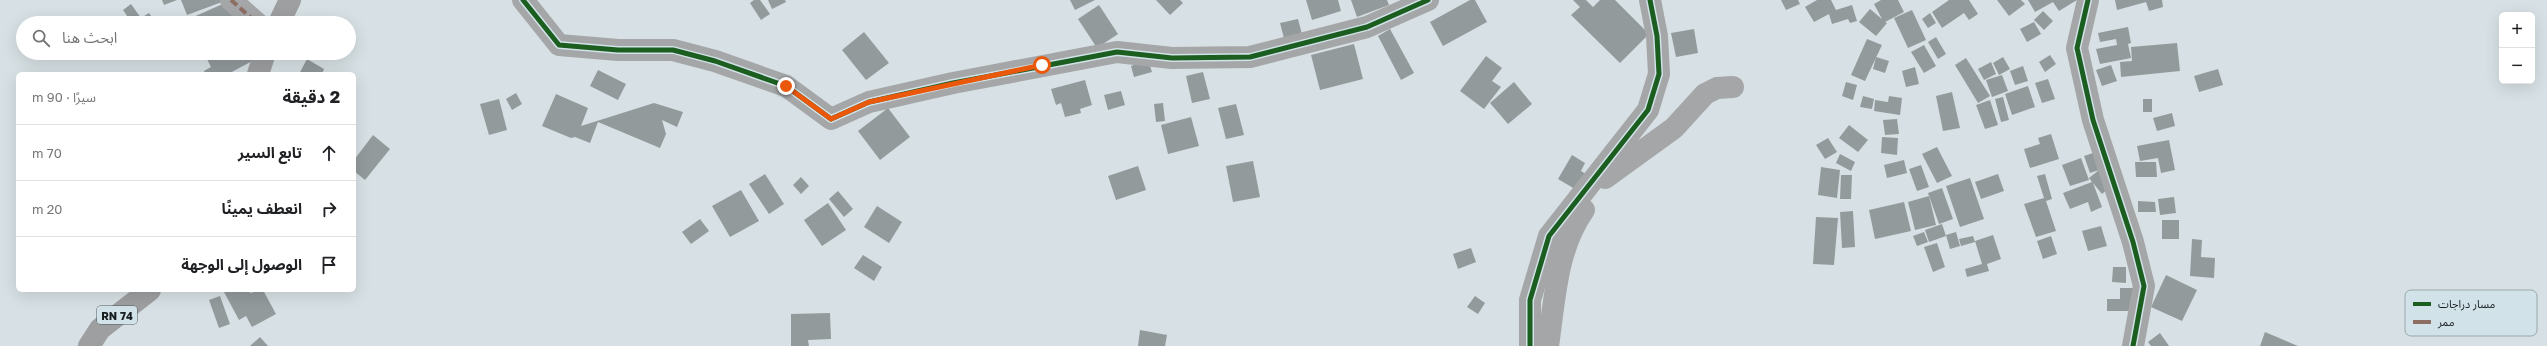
<!DOCTYPE html>
<html lang="ar">
<meta charset="utf-8">
<style>
body{margin:0;font-family:"Golos Text","Noto Sans Arabic",sans-serif;background:#f6f6f6;color:#202124;direction:rtl}
.controls{position:absolute;right:12px;top:12px;display:grid;overflow:hidden;border-radius:6px;box-shadow:0 4px 16px #0002}
.controls button{width:36px;height:36px;display:grid;place-items:center;padding:0;border:0;border-bottom:1px solid #e0e0e0;background:#fff;color:#202124;font:20px sans-serif}
.stop{position:absolute;width:12px;height:12px;margin:-9px;border:3px solid #ea580c;border-radius:50%;background:#fff}
.stop.end{background:#ea580c;border-color:#fff;box-shadow:0 1px 4px #0008}
.list{margin:0;padding:0;list-style:none}
h2{display:flex;justify-content:space-between;align-items:center;height:52px;margin:0;padding:0 16px;font-size:17px}
h2 small{font-size:13px;font-weight:400;color:#757577}
.list li{display:grid;grid-template-columns:26px 1fr auto;gap:12px;align-items:center;box-sizing:border-box;height:56px;padding:0 16px;border-top:1px solid #e0e0e0}
.list b{display:block;font-size:15px;white-space:nowrap}
.list em{font-size:13px;font-style:normal;color:#757577}
.icon{flex:none;width:22px;height:22px;fill:none;stroke:currentColor;stroke-width:2;stroke-linecap:round;stroke-linejoin:round}
.map{position:relative;flex:none;width:2547px;height:346px;overflow:hidden;direction:ltr}
.search{position:absolute;background:#fff;box-shadow:0 4px 16px #0002;left:16px;top:16px;width:340px;height:44px;display:flex;align-items:center;gap:10px;box-sizing:border-box;padding:0 14px;border-radius:22px;color:#757577;font-size:15px}
.panel{position:absolute;background:#fff;box-shadow:0 4px 16px #0002;left:16px;top:72px;width:340px;height:220px;border-radius:6px;direction:rtl}
.map>svg:first-child{display:block}
.building{fill:#939a9c}
.lines{fill:none;stroke-linecap:round;stroke-linejoin:round}
.street{stroke:#a5a6a7;stroke-width:22}
.primary{stroke:#9d9fa0;stroke-width:22}
.quiet{stroke:#8d6e63;stroke-width:4;stroke-dasharray:8 4;stroke-linecap:butt}
.cycleway-casing{stroke:#d2e2e9;stroke-width:8}
.cycleway{stroke:#1b5e20;stroke-width:5}
.route{stroke:#ea580c;stroke-width:5}
.labels{text-anchor:middle;dominant-baseline:central;stroke-width:4;stroke-linejoin:round;paint-order:stroke}
.shield{fill:#d2e2e9;stroke:#4f585c;stroke-width:1}
.shield-label{font-size:11px;font-weight:bold;fill:#171d1f}
.key{fill:#d2e2e9;stroke:#9aa7ac;stroke-width:1}
.key-label{font-size:11px;fill:#171d1f}
</style>
<div class="map">
<svg width="2547" height="346" viewBox="0 0 2547 346">
<rect width="100%" height="100%" fill="#d7e0e4"/>
<g class="building">
<polygon points="162,0 177,0 164,5"/>
<polygon points="181,0 221,0 222,2 187,15"/>
<polygon points="754,0 760,0 770,14 761,20 750,3"/>
<polygon points="768,0 785,0 786,2 772,9"/>
<polygon points="1070,0 1095,0 1075,10"/>
<polygon points="1156,0 1180,0 1183,3 1170,15"/>
<polygon points="1306,0 1338,0 1341,11 1312,20"/>
<polygon points="1351,0 1387,0 1389,5 1357,17"/>
<polygon points="1470,0 1475,0 1487,22 1443,46 1430,22"/>
<polygon points="1573,0 1586,0 1593,7 1600,0 1615,0 1649,34 1620,63 1571,15 1580,7"/>
<polygon points="1781,0 1798,0 1800,4 1786,10"/>
<polygon points="1817,0 1831,0 1836,10 1852,5 1857,21 1850,23 1848,19 1832,24 1829,14 1814,22 1805,7"/>
<polygon points="1881,0 1898,0 1904,12 1885,22 1887,23 1876,36 1859,22 1870,9 1882,19 1874,4"/>
<polygon points="1949,0 1969,0 1978,14 1969,20 1964,13 1942,28 1932,12"/>
<polygon points="1997,0 2021,0 2025,4 2009,16"/>
<polygon points="2028,0 2077,0 2059,11 2053,2 2035,12"/>
<polygon points="2115,0 2162,0 2163,7 2149,11 2146,2 2117,10"/>
<polygon points="227,2 236,23 180,23"/>
<polygon points="131,4 141,18 149,13 156,23 132,23 123,10"/>
<polygon points="1099,5 1118,34 1097,48 1078,19"/>
<polygon points="1912,10 1926,40 1908,48 1894,18"/>
<polygon points="2043,11 2053,21 2044,30 2034,20"/>
<polygon points="1930,13 1936,23 1928,28 1922,19"/>
<polygon points="1298,19 1304,42 1286,46 1280,23"/>
<polygon points="2034,22 2041,34 2027,42 2020,29"/>
<polygon points="2128,27 2131,43 2128,44 2131,58 2100,64 2096,49 2117,45 2116,39 2100,42 2098,33"/>
<polygon points="1390,29 1414,73 1401,80 1378,36"/>
<polygon points="1694,29 1698,53 1676,57 1671,33"/>
<polygon points="864,32 889,63 866,80 842,50"/>
<polygon points="1936,37 1946,54 1938,59 1928,42"/>
<polygon points="1867,39 1882,45 1865,81 1851,75"/>
<polygon points="2177,43 2180,71 2121,77 2120,62 2132,61 2131,47"/>
<polygon points="1354,44 1363,79 1320,90 1311,55"/>
<polygon points="1924,45 1936,66 1924,73 1911,52"/>
<polygon points="204,53 256,53 258,58 228,74 205,74 204,71 211,67"/>
<polygon points="2050,55 2056,64 2045,72 2039,62"/>
<polygon points="1486,56 1502,68 1492,81 1501,87 1484,109 1460,91"/>
<polygon points="1876,57 1889,61 1885,73 1873,69"/>
<polygon points="2003,57 2010,69 1999,75 1993,63"/>
<polygon points="1966,58 1990,96 1978,103 1955,65"/>
<polygon points="307,59 324,69 322,74 299,74"/>
<polygon points="1148,60 1152,72 1134,77 1131,66"/>
<polygon points="1991,62 1996,74 1984,80 1978,69"/>
<polygon points="2111,65 2117,81 2102,86 2096,70"/>
<polygon points="2023,66 2028,81 2015,85 2010,71"/>
<polygon points="1915,67 1919,84 1906,87 1902,71"/>
<polygon points="2218,69 2223,85 2199,92 2194,76"/>
<polygon points="598,70 626,84 618,100 590,86"/>
<polygon points="1203,72 1210,99 1192,103 1186,76"/>
<polygon points="2002,75 2008,91 1992,97 1986,80"/>
<polygon points="2048,79 2055,99 2042,103 2035,83"/>
<polygon points="1085,80 1092,105 1080,109 1081,113 1065,117 1061,103 1056,105 1051,89"/>
<polygon points="1514,82 1532,104 1508,124 1490,103"/>
<polygon points="1846,82 1857,85 1853,100 1842,96"/>
<polygon points="2028,86 2035,107 2012,115 2005,94"/>
<polygon points="1121,91 1125,105 1108,110 1104,95"/>
<polygon points="1952,92 1960,128 1943,131 1936,96"/>
<polygon points="516,93 522,104 512,110 506,99"/>
<polygon points="556,94 588,108 581,126 654,103 683,112 677,127 662,120 666,134 660,148 598,122 590,143 575,137 571,138 542,126"/>
<polygon points="1863,96 1874,99 1872,109 1860,107"/>
<polygon points="1889,96 1902,98 1900,115 1874,111 1875,100 1888,102"/>
<polygon points="2003,97 2009,120 2001,122 1995,99"/>
<polygon points="499,99 507,130 489,135 480,104"/>
<rect x="2143" y="99" width="9" height="13"/>
<polygon points="1990,100 1998,125 1985,129 1976,105"/>
<polygon points="1163,103 1165,121 1156,122 1154,104"/>
<polygon points="1236,104 1244,135 1226,139 1218,108"/>
<polygon points="888,108 910,137 880,160 858,131"/>
<polygon points="2172,113 2175,126 2157,131 2153,118"/>
<polygon points="1191,117 1199,146 1168,154 1161,125"/>
<polygon points="1897,119 1899,134 1885,135 1883,120"/>
<polygon points="1849,125 1868,140 1858,152 1839,138"/>
<polygon points="2051,134 2059,159 2030,168 2024,149 2040,144 2038,138"/>
<polygon points="373,135 390,149 365,180 354,171 354,160"/>
<polygon points="1882,137 1898,138 1897,155 1881,153"/>
<polygon points="1828,138 1837,152 1825,159 1816,145"/>
<polygon points="2169,140 2175,170 2161,173 2158,158 2140,161 2137,146"/>
<polygon points="1937,147 1952,176 1937,183 1922,154"/>
<polygon points="2093,153 2099,170 2090,173 2084,156"/>
<polygon points="1840,154 1855,162 1851,171 1836,163"/>
<polygon points="1572,155 1585,163 1581,171 1589,176 1580,192 1558,179"/>
<polygon points="2081,158 2089,180 2070,186 2062,165"/>
<polygon points="1904,160 1907,173 1887,178 1884,165"/>
<polygon points="1253,161 1260,197 1233,202 1226,166"/>
<polygon points="2135,162 2156,162 2157,177 2136,177"/>
<polygon points="1921,165 1929,187 1917,191 1909,169"/>
<polygon points="1138,166 1146,190 1116,200 1108,176"/>
<polygon points="1821,167 1840,170 1837,198 1818,195"/>
<polygon points="2099,170 2112,185 2102,194 2093,183 2102,207 2091,212 2088,202 2070,209 2063,193 2092,182 2089,178"/>
<polygon points="765,174 784,204 769,214 749,184"/>
<polygon points="1998,174 2004,191 1981,199 1975,182"/>
<polygon points="2045,174 2052,199 2046,201 2056,231 2036,237 2024,204 2044,198 2037,176"/>
<polygon points="1841,175 1852,175 1851,199 1840,199"/>
<polygon points="801,177 809,186 801,194 793,185"/>
<polygon points="1970,178 1984,219 1960,227 1946,186"/>
<polygon points="1942,188 1953,219 1939,224 1928,193"/>
<polygon points="741,190 759,221 730,237 712,206"/>
<polygon points="838,191 853,209 844,217 829,199"/>
<polygon points="1929,196 1936,225 1915,230 1908,202"/>
<polygon points="2174,197 2176,213 2160,215 2158,199"/>
<polygon points="2138,201 2155,202 2156,212 2138,212"/>
<polygon points="1904,202 1911,231 1875,239 1869,210"/>
<polygon points="828,203 846,230 822,246 804,220"/>
<polygon points="877,206 902,222 889,243 864,227"/>
<polygon points="1853,211 1855,247 1842,248 1840,212"/>
<polygon points="1816,217 1838,218 1834,265 1813,264"/>
<polygon points="700,219 709,231 691,244 682,232"/>
<rect x="2162" y="220" width="17" height="19"/>
<polygon points="1942,224 1946,236 1929,242 1925,230"/>
<polygon points="2101,226 2107,246 2088,251 2082,231"/>
<polygon points="1924,232 1928,242 1917,246 1913,236"/>
<polygon points="1956,232 1960,246 1950,249 1946,235"/>
<polygon points="1993,235 2001,259 1987,264 1989,271 1967,277 1965,269 1982,264 1975,241"/>
<polygon points="1973,236 1975,242 1961,246 1959,239"/>
<polygon points="2051,236 2057,254 2043,259 2037,241"/>
<polygon points="2192,239 2202,240 2201,257 2215,258 2214,278 2190,276"/>
<polygon points="1937,243 1945,267 1933,272 1924,247"/>
<polygon points="1471,248 1476,262 1458,269 1453,254"/>
<polygon points="863,255 882,267 874,281 854,268"/>
<polygon points="2113,267 2126,267 2126,283 2112,282"/>
<polygon points="2166,275 2197,290 2182,321 2151,307"/>
<polygon points="2120,288 2136,288 2136,311 2107,311 2107,299 2120,299"/>
<polygon points="227,290 249,290 250,293 263,290 276,314 252,327 246,316 239,320 224,292"/>
<polygon points="220,296 230,324 219,328 209,300"/>
<polygon points="1475,296 1485,303 1478,314 1467,307"/>
<polygon points="830,313 831,339 808,340 809,346 791,346 791,314"/>
<polygon points="1140,330 1167,335 1165,346 1138,346"/>
<polygon points="2265,332 2298,346 2260,346"/>
<polygon points="2160,333 2169,346 2151,346 2148,342"/>
<polygon points="260,337 268,346 250,346"/>
</g>
<g class="lines">
<g class="street">
<polyline points="231,0 257,23"/>
<polyline points="523,0 559,45 618,50 673,50 715,61 786,86 831,119 869,102 953,83 1117,52 1172,58 1250,57 1367,27 1428,0"/>
<polyline points="2088,0 2077,48 2093,120 2133,242 2144,286 2133,346"/>
<polyline points="1605,178 1674,128 1705,94 1717,88 1733,87"/>
<polyline points="1530,346 1530,300 1549,236 1648,110 1659,74 1657,36 1650,0"/>
<path d="M1548,346C1555,299 1556,250 1584,210"/>
</g>
<g class="primary">
<polyline points="279,23 290,0"/>
<polyline points="258,74 265,53"/>
<polyline points="89,346 100,329 150,290"/>
</g>
<polyline class="quiet" points="231,0 257,23"/>
<defs>
<g id="cycleway">
<polyline points="523,0 559,45 618,50 673,50 715,61 786,86 831,119 869,102 953,83 1117,52 1172,58 1250,57 1367,27 1428,0"/>
<polyline points="2088,0 2077,48 2093,120 2133,242 2144,286 2133,346"/>
<polyline points="1530,346 1530,300 1549,236 1648,110 1659,74 1657,36 1650,0"/>
</g>
</defs>
<use href="#cycleway" class="cycleway-casing"/>
<use href="#cycleway" class="cycleway"/>
</g>
<g class="lines">
<polyline class="route" points="786,86 831,119 869,102 1042,65"/>
</g>
<g class="labels">
<rect class="shield" x="97" y="306" width="40" height="18" rx="3"/>
<g class="shield-label">
<text x="117" y="315">RN 74</text>
</g>
</g>
<rect x="2405" y="290" width="132" height="46" rx="6" class="key"/>
<rect x="2413" y="302" width="18" height="4" fill="#1b5e20"/>
<rect x="2413" y="320" width="18" height="4" fill="#8d6e63"/>
<g class="key-label">
<text x="2438" y="308">مسار دراجات</text>
<text x="2438" y="326">ممر</text>
</g>
</svg>
<div class="controls">
<button>+</button>
<button>−</button>
</div>
<div class="stop" style="left:1042px;top:65px"></div>
<div class="stop end" style="left:786px;top:86px"></div>
<div class="search"><svg class="icon" aria-label="search" viewBox="0 0 24 24"><circle cx="10" cy="10" r="6"/><path d="M15 15l6 6"/></svg>ابحث هنا</div>
<section class="panel">
<h2>2 دقيقة<small>سيرًا · 90 m</small></h2>
<ul class="list">
<li><svg class="icon" aria-label="ahead" viewBox="0 0 24 24"><path d="M12 20V5M6 11l6-6 6 6"/></svg><div><b>تابع السير</b></div><em>70 m</em></li>
<li><svg class="icon" aria-label="right" viewBox="0 0 24 24"><path d="M7 20v-9h11M14 6l5 5-5 5"/></svg><div><b>انعطف يمينًا</b></div><em>20 m</em></li>
<li><svg class="icon" aria-label="arrive" viewBox="0 0 24 24"><path d="M6 21V4h12l-3 4 3 4H6"/></svg><div><b>الوصول إلى الوجهة</b></div></li>
</ul>
</section>
</div>
